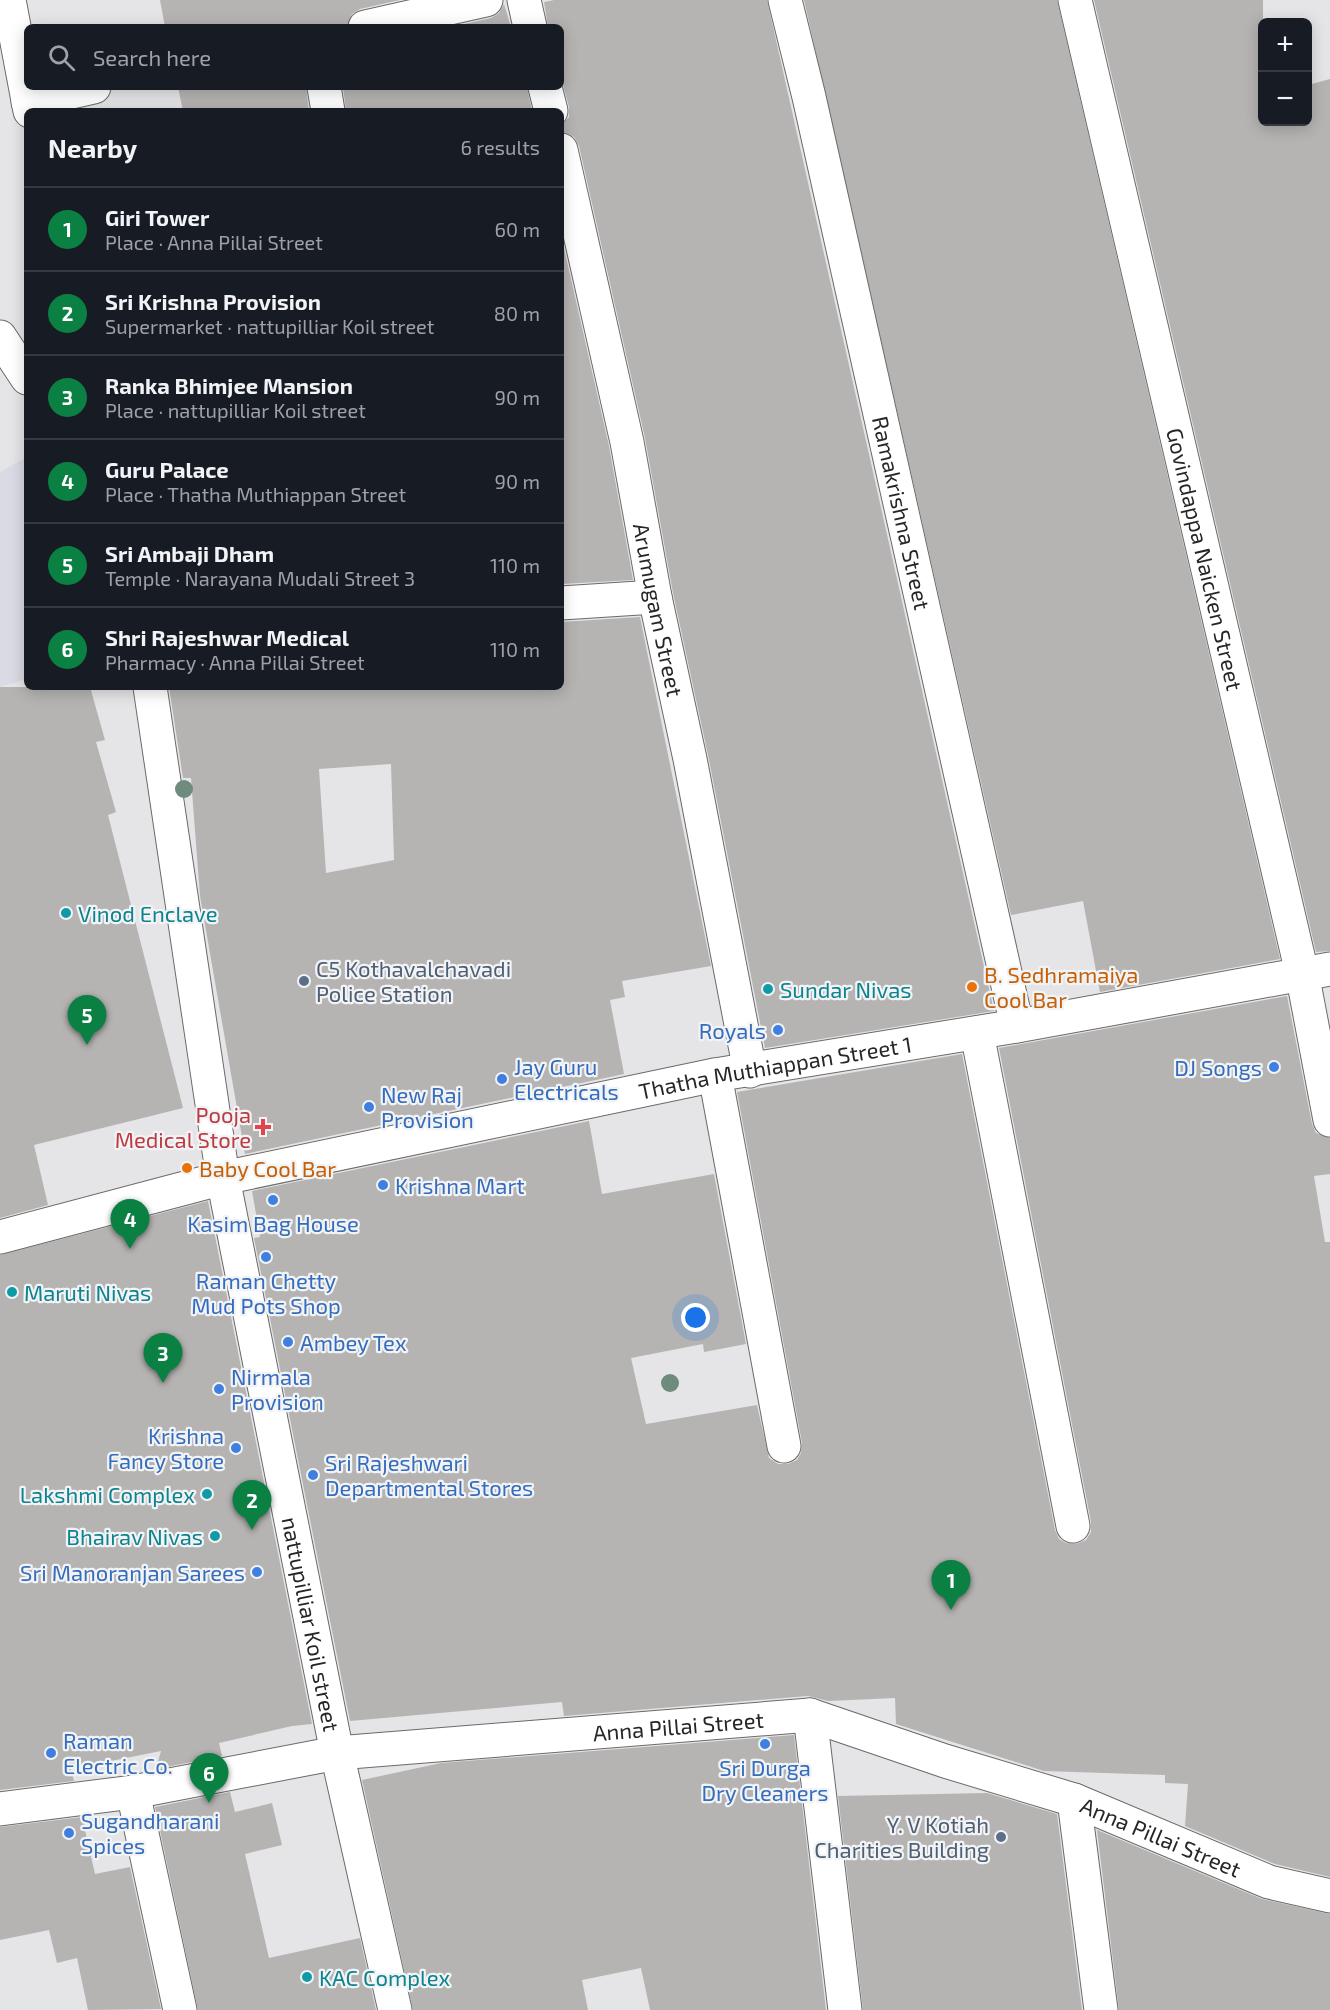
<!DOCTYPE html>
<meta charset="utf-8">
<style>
body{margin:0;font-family:"Exo 2",sans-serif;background:#20242c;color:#f1f3f6}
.controls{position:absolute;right:18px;top:18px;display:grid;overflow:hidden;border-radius:9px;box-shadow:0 3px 15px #0003}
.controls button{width:54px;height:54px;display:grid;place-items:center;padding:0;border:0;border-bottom:2px solid #363941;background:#171b24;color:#f1f3f6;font:30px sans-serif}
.you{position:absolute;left:696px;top:1318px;width:21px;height:21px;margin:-15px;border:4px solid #fff;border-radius:50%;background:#1a73e8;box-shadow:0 0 0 9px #1a73e833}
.badge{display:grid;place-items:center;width:39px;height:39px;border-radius:50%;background:#0b8043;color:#fff;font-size:20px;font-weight:700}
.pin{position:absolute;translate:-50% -50px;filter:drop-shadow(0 2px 3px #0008)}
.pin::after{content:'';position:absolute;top:32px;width:21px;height:18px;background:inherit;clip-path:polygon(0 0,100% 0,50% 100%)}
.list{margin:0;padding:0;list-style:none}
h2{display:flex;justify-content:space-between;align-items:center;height:78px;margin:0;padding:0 24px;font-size:26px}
h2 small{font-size:20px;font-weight:400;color:#9ea1a6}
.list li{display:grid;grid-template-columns:39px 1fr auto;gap:18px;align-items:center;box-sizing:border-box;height:84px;padding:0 24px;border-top:2px solid #363941}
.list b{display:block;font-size:22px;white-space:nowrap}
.list p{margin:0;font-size:20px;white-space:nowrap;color:#9ea1a6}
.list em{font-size:20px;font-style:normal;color:#9ea1a6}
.icon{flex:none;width:33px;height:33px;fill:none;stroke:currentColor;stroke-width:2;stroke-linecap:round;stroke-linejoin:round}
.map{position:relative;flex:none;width:1330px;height:2010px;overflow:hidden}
.search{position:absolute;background:#171b24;box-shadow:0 3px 15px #0003;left:24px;top:24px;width:540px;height:66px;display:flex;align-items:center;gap:15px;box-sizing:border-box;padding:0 21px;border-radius:9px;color:#9ea1a6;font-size:22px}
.panel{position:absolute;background:#171b24;box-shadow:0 3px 15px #0003;left:24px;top:108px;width:540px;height:582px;border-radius:9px}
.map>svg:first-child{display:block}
.built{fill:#d9dae3}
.building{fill:#b5b4b3;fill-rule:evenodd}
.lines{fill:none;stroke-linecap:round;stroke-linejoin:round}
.street-casing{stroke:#6a6a6b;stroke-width:35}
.street{stroke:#fff;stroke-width:33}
.tree{fill:#6e8b7d}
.culture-dot{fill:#0f9aa8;stroke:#f2f3f4;stroke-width:2}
.service-dot{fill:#5c6f8a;stroke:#f2f3f4;stroke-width:2}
.food-dot{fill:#e8710a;stroke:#f2f3f4;stroke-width:2}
.shop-dot{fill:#3f7fe0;stroke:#f2f3f4;stroke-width:2}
.health-dot{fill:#e0444e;stroke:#f2f3f4;stroke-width:2}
.labels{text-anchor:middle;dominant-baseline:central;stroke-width:4.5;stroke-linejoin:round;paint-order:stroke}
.street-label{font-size:22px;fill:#262627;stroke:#f2f3f4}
.culture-label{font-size:22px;fill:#0d838f;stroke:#f2f3f4;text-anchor:start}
.service-label{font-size:22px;fill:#4e5e75;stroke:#f2f3f4;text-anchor:start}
.food-label{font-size:22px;fill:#c56008;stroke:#f2f3f4;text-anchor:start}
.shop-label{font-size:22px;fill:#366cbe;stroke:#f2f3f4;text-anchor:start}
.health-label{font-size:22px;fill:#be3a42;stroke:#f2f3f4;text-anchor:end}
</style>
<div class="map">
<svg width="1330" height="2010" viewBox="0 0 1330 2010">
<rect width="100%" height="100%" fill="#e5e5e7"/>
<polygon class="built" points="27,457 27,679 0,687 0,472"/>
<g class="building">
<polygon points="160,0 400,0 360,9 352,14 347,27 165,27"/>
<polygon points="554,0 767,0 994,1011 765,1048 708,755 673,593 645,438 579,146 574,137 561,132 561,126 569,117 569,107 561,78 561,27 548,27 544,2"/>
<polygon points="804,0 1057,0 1280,959 1100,992 1083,901 1011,915"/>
<polygon points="1094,0 1263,0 1263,122 1308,122 1308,85 1330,79 1330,951 1316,952"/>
<polygon points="504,4 511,27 451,27 491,18 499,13"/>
<polygon points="178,87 306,87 309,111 183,111"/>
<polygon points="343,87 527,87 532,111 346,111"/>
<polygon points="561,235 609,446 633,580 561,584"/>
<path d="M640,617L711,966L622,981L625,997L610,1000L624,1074L245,1154L200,896L191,778H183L169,687H561V622ZM391,764L394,860L326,873L319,769Z"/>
<polygon points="0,687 90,687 105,740 96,742 116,812 108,815 183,1108 34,1145 48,1205 0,1218"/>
<polygon points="1287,996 1312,1124 1316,1133 1330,1138 1330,1174 1314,1176 1325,1242 1330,1242 1330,1877 1275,1864 1185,1826 1188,1784 1165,1783 1165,1775 1044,1771 896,1724 895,1698 828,1701 808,1696 564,1716 562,1702 350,1721 254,1238 260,1237 252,1191 589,1121 602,1194 714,1174 746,1344 704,1352 703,1344 631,1358 646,1424 757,1405 769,1458 778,1464 788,1464 797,1460 801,1453 802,1443 737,1092 962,1054 1055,1530 1059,1539 1066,1543 1076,1544 1086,1540 1091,1532 1091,1522 999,1048"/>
<polygon points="208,1201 312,1724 292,1726 219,1743 222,1756 156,1769 161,1751 71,1769 74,1781 0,1790 0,1255"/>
<polygon points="794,1735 826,2010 650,2010 641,1968 582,1980 588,2010 413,2010 362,1780 441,1763"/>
<polygon points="230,1792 235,1812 272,1803 282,1845 245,1854 269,1958 360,1938 376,2010 198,2010 155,1807"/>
<polygon points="987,1793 1057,1814 1082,2010 863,2010 838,1796"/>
<polygon points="82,1817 95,1874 130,1867 161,2009 88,2010 77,1958 57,1963 49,1930 0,1940 0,1827"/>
<polygon points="1097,1830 1262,1899 1330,1914 1330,2010 1119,2010"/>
</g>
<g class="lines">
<defs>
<g id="street">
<polyline points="9,0 30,111"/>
<polyline points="524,0 530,27"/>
<path id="s1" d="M785,0L809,97L1017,1026"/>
<path id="s2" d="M1075,0L1302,973L1330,1120"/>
<polyline points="365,27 486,0"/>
<polyline points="324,87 328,111"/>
<polyline points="545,87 551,111"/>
<polyline points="28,102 94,87"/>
<path id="s3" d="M561,150L627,442L655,597L690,759L750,1071"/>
<polyline points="0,337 27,378"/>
<polyline points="561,603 655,597"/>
<path id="s4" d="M150,687L223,1178L337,1753L395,2010"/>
<polyline points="977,1033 1073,1526"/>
<polyline points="715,1075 784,1446"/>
<path id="s5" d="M0,1237L223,1178L715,1075L1017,1026L1330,969"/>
<polyline points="810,1715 845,2010"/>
<polyline points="133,1792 180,2010"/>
<polyline points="1074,1800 1101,2010"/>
<path id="s6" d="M0,1809L133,1792L337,1753L810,1715L945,1761L1074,1800L1269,1882L1330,1896"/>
</g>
</defs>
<use href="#street" class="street-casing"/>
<use href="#street" class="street"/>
</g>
<g class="tree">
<circle cx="184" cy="789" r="9"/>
<circle cx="670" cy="1383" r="9"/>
</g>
<g class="culture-dot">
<circle cx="66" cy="913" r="6"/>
<circle cx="768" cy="989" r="6"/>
<circle cx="12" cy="1292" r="6"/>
<circle cx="207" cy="1494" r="6"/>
<circle cx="215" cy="1536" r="6"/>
<circle cx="307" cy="1977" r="6"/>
</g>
<g class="service-dot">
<circle cx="304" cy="981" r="6"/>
<circle cx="1001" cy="1837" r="6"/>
</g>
<g class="food-dot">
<circle cx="972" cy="987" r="6"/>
<circle cx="187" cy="1168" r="6"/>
</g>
<g class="shop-dot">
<circle cx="778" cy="1030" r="6"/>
<circle cx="1274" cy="1067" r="6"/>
<circle cx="502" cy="1079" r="6"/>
<circle cx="369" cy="1107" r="6"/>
<circle cx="383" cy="1185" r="6"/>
<circle cx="273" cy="1200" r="6"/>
<circle cx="266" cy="1257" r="6"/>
<circle cx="288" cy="1342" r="6"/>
<circle cx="219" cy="1389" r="6"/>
<circle cx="236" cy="1448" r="6"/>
<circle cx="313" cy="1475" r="6"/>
<circle cx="257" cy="1572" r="6"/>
<circle cx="765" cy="1744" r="6"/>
<circle cx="51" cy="1753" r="6"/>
<circle cx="69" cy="1833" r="6"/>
</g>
<path class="health-dot" d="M260 1118h6v6h6v6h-6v6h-6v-6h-6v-6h6z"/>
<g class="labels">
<g class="street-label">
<text stroke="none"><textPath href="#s1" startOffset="526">Ramakrishna Street</textPath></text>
<text stroke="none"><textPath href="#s2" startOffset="574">Govindappa Naicken Street</textPath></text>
<text stroke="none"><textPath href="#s3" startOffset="470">Arumugam Street</textPath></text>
<text stroke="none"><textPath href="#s5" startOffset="794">Thatha Muthiappan Street 1</textPath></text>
<text stroke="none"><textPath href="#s4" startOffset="951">nattupilliar Koil street</textPath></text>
<text stroke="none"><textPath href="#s6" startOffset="684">Anna Pillai Street</textPath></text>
<text stroke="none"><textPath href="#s6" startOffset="1188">Anna Pillai Street</textPath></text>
</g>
<g class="culture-label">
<text x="78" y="913">Vinod Enclave</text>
<text x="780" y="989">Sundar Nivas</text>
<text x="24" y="1292">Maruti Nivas</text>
<text x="195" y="1494" text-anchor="end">Lakshmi Complex</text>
<text x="203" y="1536" text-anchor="end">Bhairav Nivas</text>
<text x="319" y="1977">KAC Complex</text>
</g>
<g class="service-label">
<text x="316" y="968">C5 Kothavalchavadi<tspan x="316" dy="25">Police Station</tspan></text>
<text x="989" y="1824" text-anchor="end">Y. V Kotiah<tspan x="989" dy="25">Charities Building</tspan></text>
</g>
<g class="food-label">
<text x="984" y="974">B. Sedhramaiya<tspan x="984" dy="25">Cool Bar</tspan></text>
<text x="199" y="1168">Baby Cool Bar</text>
</g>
<g class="shop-label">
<text x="766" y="1030" text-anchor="end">Royals</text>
<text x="514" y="1066">Jay Guru<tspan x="514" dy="25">Electricals</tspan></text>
<text x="1262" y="1067" text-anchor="end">DJ Songs</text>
<text x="381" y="1094">New Raj<tspan x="381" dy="25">Provision</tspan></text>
<text x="395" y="1185">Krishna Mart</text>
<text x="273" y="1223" text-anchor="middle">Kasim Bag House</text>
<text x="266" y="1280" text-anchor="middle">Raman Chetty<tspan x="266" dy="25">Mud Pots Shop</tspan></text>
<text x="300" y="1342">Ambey Tex</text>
<text x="231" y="1376">Nirmala<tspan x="231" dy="25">Provision</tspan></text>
<text x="224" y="1435" text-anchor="end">Krishna<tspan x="224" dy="25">Fancy Store</tspan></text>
<text x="325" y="1462">Sri Rajeshwari<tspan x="325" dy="25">Departmental Stores</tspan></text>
<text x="245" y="1572" text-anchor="end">Sri Manoranjan Sarees</text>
<text x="63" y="1740">Raman<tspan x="63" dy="25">Electric Co.</tspan></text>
<text x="765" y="1767" text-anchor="middle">Sri Durga<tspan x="765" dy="25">Dry Cleaners</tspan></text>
<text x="81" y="1820">Sugandharani<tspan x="81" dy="25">Spices</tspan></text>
</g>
<g class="health-label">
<text x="251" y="1114">Pooja<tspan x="251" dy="25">Medical Store</tspan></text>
</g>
</g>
</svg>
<div class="controls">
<button>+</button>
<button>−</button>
</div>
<div class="you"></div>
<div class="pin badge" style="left:951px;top:1610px">1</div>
<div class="pin badge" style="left:252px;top:1530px">2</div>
<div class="pin badge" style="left:163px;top:1383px">3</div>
<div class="pin badge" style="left:130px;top:1249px">4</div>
<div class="pin badge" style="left:87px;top:1045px">5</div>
<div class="pin badge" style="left:209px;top:1803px">6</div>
<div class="search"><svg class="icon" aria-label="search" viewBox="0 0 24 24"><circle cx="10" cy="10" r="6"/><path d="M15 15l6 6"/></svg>Search here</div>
<section class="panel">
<h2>Nearby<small>6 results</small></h2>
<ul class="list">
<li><span class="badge">1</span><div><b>Giri Tower</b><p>Place · Anna Pillai Street</p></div><em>60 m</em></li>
<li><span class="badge">2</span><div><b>Sri Krishna Provision</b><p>Supermarket · nattupilliar Koil street</p></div><em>80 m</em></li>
<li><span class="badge">3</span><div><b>Ranka Bhimjee Mansion</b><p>Place · nattupilliar Koil street</p></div><em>90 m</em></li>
<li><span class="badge">4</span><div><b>Guru Palace</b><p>Place · Thatha Muthiappan Street</p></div><em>90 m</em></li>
<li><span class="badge">5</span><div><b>Sri Ambaji Dham</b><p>Temple · Narayana Mudali Street 3</p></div><em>110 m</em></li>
<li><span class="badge">6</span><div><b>Shri Rajeshwar Medical</b><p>Pharmacy · Anna Pillai Street</p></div><em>110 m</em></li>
</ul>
</section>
</div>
